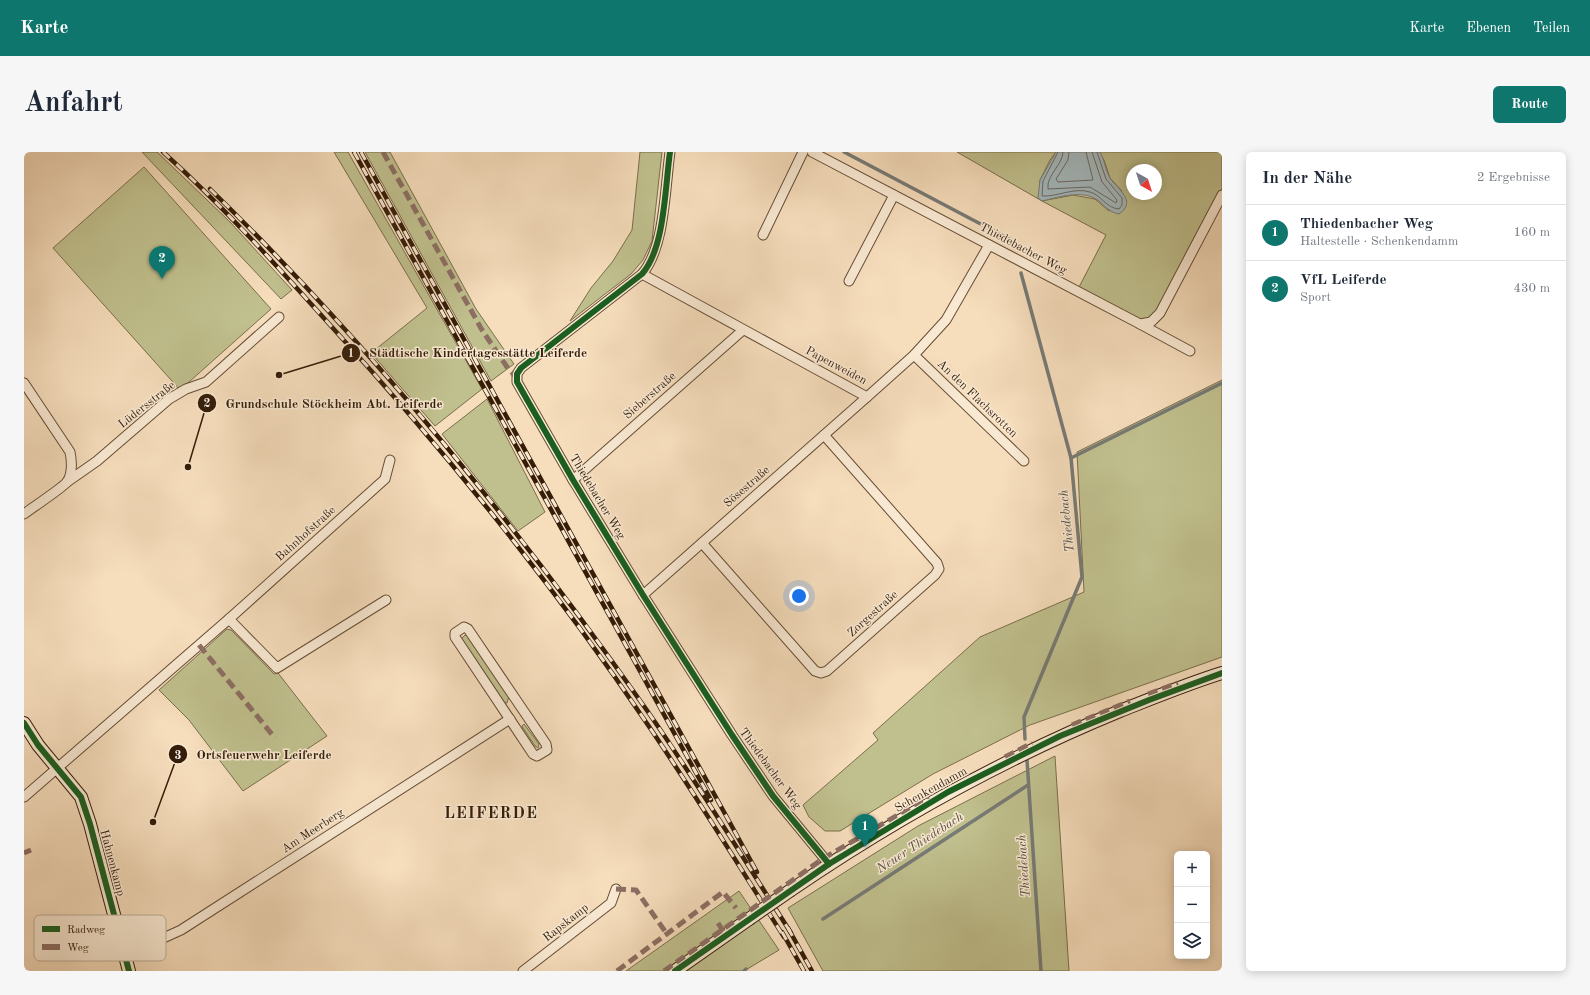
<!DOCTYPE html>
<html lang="de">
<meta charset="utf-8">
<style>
body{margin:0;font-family:"Old Standard TT",serif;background:#f6f6f7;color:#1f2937}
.controls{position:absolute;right:12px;bottom:12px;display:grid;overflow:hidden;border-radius:6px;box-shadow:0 2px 10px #0003}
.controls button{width:36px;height:36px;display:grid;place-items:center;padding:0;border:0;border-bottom:1px solid #e0e1e3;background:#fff;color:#1f2937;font:20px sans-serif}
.compass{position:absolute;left:1102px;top:12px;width:36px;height:36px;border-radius:50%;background:#fff;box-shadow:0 2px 10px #0003;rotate:141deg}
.you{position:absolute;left:775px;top:444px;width:14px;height:14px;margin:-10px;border:3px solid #fff;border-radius:50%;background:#1a73e8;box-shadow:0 0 0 6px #1a73e833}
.badge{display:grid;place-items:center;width:26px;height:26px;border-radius:50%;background:#0f766e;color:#fff;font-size:13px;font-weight:700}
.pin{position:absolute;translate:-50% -33px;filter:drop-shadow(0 1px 2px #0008)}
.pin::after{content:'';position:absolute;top:21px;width:14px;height:12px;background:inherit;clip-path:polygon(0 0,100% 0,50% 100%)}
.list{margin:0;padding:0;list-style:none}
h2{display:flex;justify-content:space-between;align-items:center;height:52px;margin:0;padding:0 16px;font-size:17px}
h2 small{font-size:13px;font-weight:400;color:#747a83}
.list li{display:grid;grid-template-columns:26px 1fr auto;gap:12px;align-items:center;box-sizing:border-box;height:56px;padding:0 16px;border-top:1px solid #e0e1e3}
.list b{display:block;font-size:15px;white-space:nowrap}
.list p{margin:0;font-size:13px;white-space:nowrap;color:#747a83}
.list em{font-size:13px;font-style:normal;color:#747a83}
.icon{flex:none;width:22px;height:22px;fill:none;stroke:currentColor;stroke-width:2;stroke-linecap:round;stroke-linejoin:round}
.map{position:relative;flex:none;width:1198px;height:819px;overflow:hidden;border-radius:6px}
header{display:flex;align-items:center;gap:24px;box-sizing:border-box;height:56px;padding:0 20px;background:#0f766e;color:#fff}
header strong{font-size:19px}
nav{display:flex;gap:22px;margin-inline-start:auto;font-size:14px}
.intro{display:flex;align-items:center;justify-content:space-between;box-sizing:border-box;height:96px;padding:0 24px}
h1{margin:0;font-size:28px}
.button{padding:10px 18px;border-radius:6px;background:#0f766e;color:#fff;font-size:14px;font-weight:700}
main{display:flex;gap:24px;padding:0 24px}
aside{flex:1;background:#fff;border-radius:6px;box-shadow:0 2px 10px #0003}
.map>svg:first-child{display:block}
.green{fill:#c0c08e;stroke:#7a6e4b;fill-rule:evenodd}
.water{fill:#a3b8bd;stroke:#777a75}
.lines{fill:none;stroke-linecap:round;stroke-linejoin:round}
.shore{stroke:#6c6a62;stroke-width:1}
.stream{stroke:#777a75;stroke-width:3.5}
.street-casing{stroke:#654d35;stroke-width:11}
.secondary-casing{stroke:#351d08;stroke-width:14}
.street{stroke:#f9e9d3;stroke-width:9}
.secondary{stroke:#f9e9d3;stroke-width:12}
.rail-casing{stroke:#351d08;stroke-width:4.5}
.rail{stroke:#f9e9d3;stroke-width:3;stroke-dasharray:9;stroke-linecap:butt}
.secondary-bridge-casing{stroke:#351d08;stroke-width:14;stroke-linecap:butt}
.secondary-bridge{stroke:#f9e9d3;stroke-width:12}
.quiet{stroke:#8d6e63;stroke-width:5;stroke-dasharray:10 5;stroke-linecap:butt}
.cycleway-casing{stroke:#f9e9d3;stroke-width:8}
.cycleway{stroke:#1b5e20;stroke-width:6}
.labels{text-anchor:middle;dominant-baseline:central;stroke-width:3;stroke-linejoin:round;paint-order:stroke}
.street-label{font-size:12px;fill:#351d08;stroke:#f9e9d3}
.water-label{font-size:13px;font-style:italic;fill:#564c3e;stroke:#f9e9d3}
.district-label{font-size:16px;font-weight:bold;letter-spacing:1px;fill:#351d08;stroke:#f9e9d3}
.key{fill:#f9e9d3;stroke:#beac96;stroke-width:1}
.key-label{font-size:11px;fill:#351d08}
.leader{fill:none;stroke:#351d08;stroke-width:1.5}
.callout-dot{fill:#351d08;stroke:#f9e9d3;stroke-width:1.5}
.mark-label{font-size:12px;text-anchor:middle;font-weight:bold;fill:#fff}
.callout-label{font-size:13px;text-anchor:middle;font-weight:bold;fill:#351d08;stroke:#f9e9d3;stroke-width:3;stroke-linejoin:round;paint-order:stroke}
</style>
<header>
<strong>Karte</strong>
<nav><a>Karte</a><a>Ebenen</a><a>Teilen</a></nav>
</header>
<div class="intro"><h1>Anfahrt</h1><a class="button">Route</a></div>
<main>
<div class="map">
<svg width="1198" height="819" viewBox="0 0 1198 819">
<rect width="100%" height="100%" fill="#f6ddbc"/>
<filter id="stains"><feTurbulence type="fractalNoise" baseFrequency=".005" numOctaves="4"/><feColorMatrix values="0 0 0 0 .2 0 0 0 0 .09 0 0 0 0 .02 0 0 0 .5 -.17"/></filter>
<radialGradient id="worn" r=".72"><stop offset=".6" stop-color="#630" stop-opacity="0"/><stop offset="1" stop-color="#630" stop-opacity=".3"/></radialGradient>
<g class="green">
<polygon points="118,0 133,0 206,70 268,138 257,147"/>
<polygon points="310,0 324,0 458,237 411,274 347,201 403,156"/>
<polygon points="341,0 366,0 452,157 490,212 467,229"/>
<polygon points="616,0 638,0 628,89 619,108 607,122 546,169 567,136 589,109 608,78"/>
<path d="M933,0H1032L1026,8L1016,28L1018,49L1049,43L1071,47L1085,59L1098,39L1086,26L1080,8L1075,0H1198V41L1136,161L1116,172L1053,139L1082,83L1018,49ZM1108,18H1132V42H1108Z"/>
<polygon points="120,15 247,157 156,238 29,96"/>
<polygon points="1198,228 1198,505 1006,573 909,622 816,679 801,679 785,665 779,653 854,588 849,581 956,485 1060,440 1053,300"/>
<polygon points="463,247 521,360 494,379 418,282"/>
<polygon points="203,477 207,478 250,522 254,521 303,584 219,639 165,568 135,538"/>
<polygon points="441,483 443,483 485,544 483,551 479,551 437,487"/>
<polygon points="500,572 515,592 514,596 511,594 499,576 498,574"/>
<polygon points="1031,604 1045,819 799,819 764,756 894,674"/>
<polygon points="715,739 755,798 720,819 602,819"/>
</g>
<path class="water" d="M1032,0H1076C1081,8 1081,18 1086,26C1093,37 1114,49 1095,62C1085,60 1082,55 1075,49C1059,37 1035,45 1018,49L1014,46L1016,28Z"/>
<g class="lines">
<g class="shore">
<path d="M1034,0L1019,29L1018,44C1033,45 1050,35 1066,40C1077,43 1082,56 1095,57L1098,53V46L1082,27L1073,0"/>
<path d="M1039,0C1039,13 1022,23 1024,37L1066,35L1092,51L1093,48L1078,30L1068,0"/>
<polyline points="1045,0 1044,8 1032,27 1034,30 1069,28 1062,0"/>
</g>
<g class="stream">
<polyline points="820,0 987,88"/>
<polyline points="997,121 1047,306"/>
<polyline points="1001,587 1000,565 1058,425 1047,306 1198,231"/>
<polyline points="1003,608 1017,819"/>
<polyline points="799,767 1004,633"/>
<polyline points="720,819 722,817"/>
</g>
<defs>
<g id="street">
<path d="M646,0C641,35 641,96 618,122L497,216L493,222V230L549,328L619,443L708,583L749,644L805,712"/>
<polyline points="788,0 1116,172 1127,170 1136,161 1198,43"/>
<polyline points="739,83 779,0"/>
<polyline points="618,122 843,245 890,203 922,168 965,93"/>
<polyline points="825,129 870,43"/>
<polyline points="1116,172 1166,199"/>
<polyline points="890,203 1000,309"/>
<path d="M0,231L46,300C48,310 49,321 43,330C37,337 9,355 0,362"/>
<polyline points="549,328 719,178"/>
<polyline points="43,330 73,309 145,247 162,237 182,230 255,165"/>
<polyline points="678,391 791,519 797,521 803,519 911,423 915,417 913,411 800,283"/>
<polyline points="619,443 843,245"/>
<polyline points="205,467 253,516 362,448"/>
<polygon points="440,475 444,477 522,592 523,598 513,604 509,602 431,485 431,481"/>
<polyline points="0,645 205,467 361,327 366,308"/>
<polyline points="100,801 122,794 157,778 486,567"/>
<polyline points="499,819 587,751 592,737"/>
</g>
<g id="secondary">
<polyline points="0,571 14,593 57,645 66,672 105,819"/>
<path d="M767,738C871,667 979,607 1096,559C1129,546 1163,532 1198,521"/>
<polyline points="651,819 725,767"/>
</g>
</defs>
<use href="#street" class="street-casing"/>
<use href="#secondary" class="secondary-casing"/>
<use href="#street" class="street"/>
<use href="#secondary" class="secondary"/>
<defs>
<g id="rail">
<path d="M139,0C199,54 253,114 307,174C421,299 529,432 624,573C671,642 715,714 760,785"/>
<polyline points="330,0 687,648"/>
<polyline points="337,0 733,720"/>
<path d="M186,37C348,195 492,372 622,557C673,630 719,706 767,781"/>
<polyline points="764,776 788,819"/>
<polyline points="758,780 780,819"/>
</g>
</defs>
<use href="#rail" class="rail-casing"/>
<use href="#rail" class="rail"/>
<defs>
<polyline id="secondary-bridge" points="725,767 767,738"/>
</defs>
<use href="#secondary-bridge" class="secondary-bridge-casing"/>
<use href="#secondary-bridge" class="secondary-bridge"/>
<g class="quiet">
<polyline points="359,0 458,178 483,215 492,225"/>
<polyline points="175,493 251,586"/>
<polyline points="1124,542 1154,531"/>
<polyline points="1048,573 1106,549"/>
<polyline points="981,605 1008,591"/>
<polyline points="0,701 7,698"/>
<polyline points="592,737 612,738 643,782"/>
<polyline points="694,771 701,782"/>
<polyline points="593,819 699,740 712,756"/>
<polyline points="640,819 800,706 905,645"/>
</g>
<defs>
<g id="cycleway">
<path d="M646,0C641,35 641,96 618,122L497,216L493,222V230L549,328L619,443L708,583L749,644L805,712"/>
<polyline points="0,571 14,593 57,645 66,672 105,819"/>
<polyline points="651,819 805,712 924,640 1036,584 1125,548 1198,521"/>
</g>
</defs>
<use href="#cycleway" class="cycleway-casing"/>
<use href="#cycleway" class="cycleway"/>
</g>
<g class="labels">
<g class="street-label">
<text transform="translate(999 97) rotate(28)">Thiedebacher Weg</text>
<text transform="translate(812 214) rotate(28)">Papenweiden</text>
<text transform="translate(626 244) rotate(-41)">Sieberstraße</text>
<text transform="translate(953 247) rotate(44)">An den Flachsrotten</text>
<text transform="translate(123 253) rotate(-38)">Lüdersstraße</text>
<text transform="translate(723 335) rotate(-41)">Sösestraße</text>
<text transform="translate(573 345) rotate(59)">Thiedebacher Weg</text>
<text transform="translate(282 382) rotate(-42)">Bahnhofstraße</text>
<text transform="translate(849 462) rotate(-42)">Zorgestraße</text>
<text transform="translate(746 617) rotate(54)">Thiedebacher Weg</text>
<text transform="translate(907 638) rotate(-29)">Schenkendamm</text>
<text transform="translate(289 679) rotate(-33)">Am Meerberg</text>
<text transform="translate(88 711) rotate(75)">Hahnenkamp</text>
<text transform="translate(542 771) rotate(-38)">Rapskamp</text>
</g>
<g class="water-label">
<text transform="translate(1043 369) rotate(-96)">Thiedebach</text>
<text transform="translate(896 691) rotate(-33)">Neuer Thiedebach</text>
<text transform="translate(1000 714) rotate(-94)">Thiedebach</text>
</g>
<g class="district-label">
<text x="467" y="662">LEIFERDE</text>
</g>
</g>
<rect x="10" y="763" width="132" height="46" rx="6" class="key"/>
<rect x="18" y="774" width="18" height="6" fill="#1b5e20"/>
<rect x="18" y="792" width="18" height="6" fill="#8d6e63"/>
<g class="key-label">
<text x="43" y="781">Radweg</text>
<text x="43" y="799">Weg</text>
</g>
<path class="leader" d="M255 223L327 201M164 315L183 251M129 670L154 602"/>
<g class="callout-dot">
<circle cx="255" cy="223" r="4"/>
<circle cx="164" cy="315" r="4"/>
<circle cx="129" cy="670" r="4"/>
<circle cx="327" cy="201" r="10"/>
<circle cx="183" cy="251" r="10"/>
<circle cx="154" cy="602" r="10"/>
</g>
<g class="mark-label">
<text x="327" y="205">1</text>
<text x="183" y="255">2</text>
<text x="154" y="607">3</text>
</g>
<g class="callout-label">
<text x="454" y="205">Städtische Kindertagesstätte Leiferde</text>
<text x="310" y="256">Grundschule Stöckheim Abt. Leiferde</text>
<text x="240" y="607">Ortsfeuerwehr Leiferde</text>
</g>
<rect width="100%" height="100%" filter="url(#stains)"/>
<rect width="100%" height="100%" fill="url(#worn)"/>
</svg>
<div class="controls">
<button>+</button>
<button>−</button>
<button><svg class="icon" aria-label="layers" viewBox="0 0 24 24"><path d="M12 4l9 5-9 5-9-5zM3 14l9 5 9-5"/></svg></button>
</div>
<svg class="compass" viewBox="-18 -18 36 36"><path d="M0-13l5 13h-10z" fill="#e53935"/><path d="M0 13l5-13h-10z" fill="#747a83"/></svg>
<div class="you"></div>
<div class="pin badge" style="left:841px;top:695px">1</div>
<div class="pin badge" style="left:138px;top:127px">2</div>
</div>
<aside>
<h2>In der Nähe<small>2 Ergebnisse</small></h2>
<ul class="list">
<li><span class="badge">1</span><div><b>Thiedenbacher Weg</b><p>Haltestelle · Schenkendamm</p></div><em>160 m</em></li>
<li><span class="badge">2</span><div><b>VfL Leiferde</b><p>Sport</p></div><em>430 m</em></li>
</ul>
</aside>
</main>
